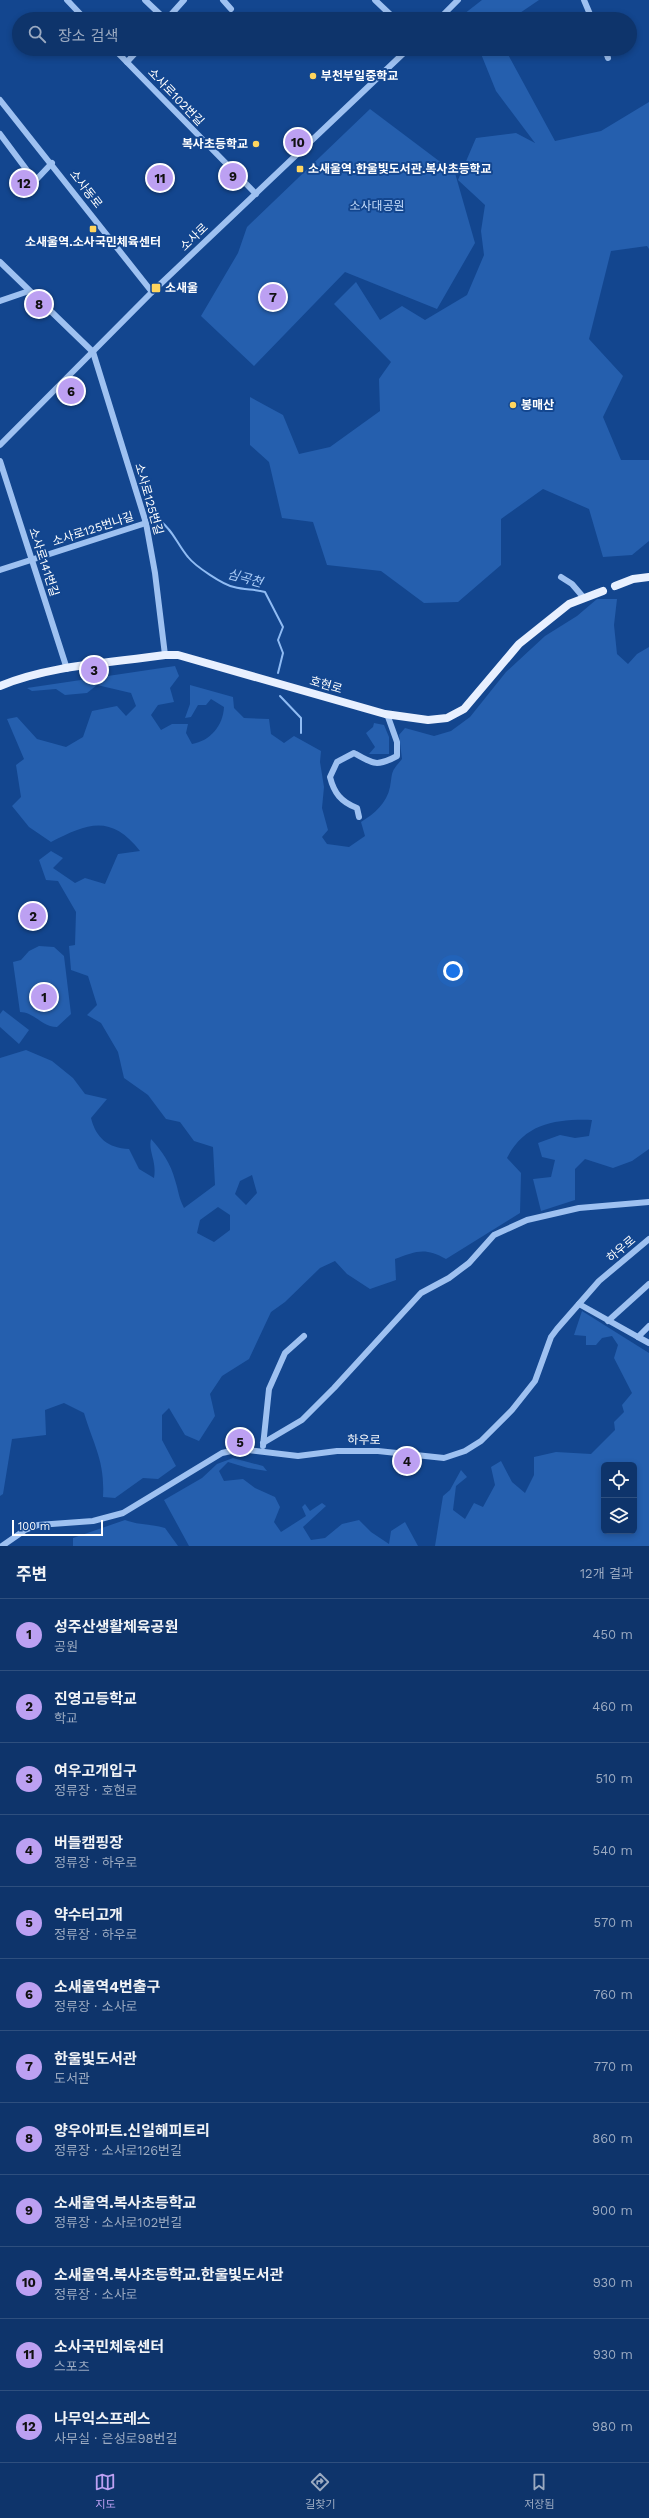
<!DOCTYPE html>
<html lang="ko">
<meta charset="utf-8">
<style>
body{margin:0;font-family:"Work Sans","Noto Sans KR",sans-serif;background:#173c71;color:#f1f3f6}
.controls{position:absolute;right:12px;bottom:12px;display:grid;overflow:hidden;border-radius:6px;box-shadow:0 2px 6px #0003}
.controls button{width:36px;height:36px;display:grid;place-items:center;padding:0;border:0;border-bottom:1px solid #2e4f7e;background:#0e346b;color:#f1f3f6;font:20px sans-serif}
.scale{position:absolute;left:12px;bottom:10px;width:91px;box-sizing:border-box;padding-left:4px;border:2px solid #fff;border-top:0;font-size:11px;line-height:14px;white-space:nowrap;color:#fff;-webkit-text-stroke:3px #13468f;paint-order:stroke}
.you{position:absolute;left:453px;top:971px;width:14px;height:14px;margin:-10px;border:3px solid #fff;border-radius:50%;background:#1a73e8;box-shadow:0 0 0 6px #1a73e833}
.badge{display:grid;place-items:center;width:26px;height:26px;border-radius:50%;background:#bca0f2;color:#111;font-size:13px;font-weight:700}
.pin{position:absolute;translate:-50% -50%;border:2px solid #fff;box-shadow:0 1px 4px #0006}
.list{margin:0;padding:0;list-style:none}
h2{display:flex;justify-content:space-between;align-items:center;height:52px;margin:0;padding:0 16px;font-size:17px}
h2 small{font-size:13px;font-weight:400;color:#9baac1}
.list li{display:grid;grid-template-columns:26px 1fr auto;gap:12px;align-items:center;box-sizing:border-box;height:72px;padding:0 16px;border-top:1px solid #2e4f7e}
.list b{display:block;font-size:15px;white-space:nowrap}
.list p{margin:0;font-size:13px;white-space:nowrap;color:#9baac1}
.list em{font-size:13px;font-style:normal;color:#9baac1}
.icon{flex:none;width:22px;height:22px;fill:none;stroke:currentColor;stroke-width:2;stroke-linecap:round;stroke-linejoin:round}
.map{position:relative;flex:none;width:649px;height:1546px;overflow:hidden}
.search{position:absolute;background:#0e346b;box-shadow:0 2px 6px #0003;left:12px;right:12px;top:12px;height:44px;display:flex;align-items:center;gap:10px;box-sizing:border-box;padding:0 14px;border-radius:22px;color:#9baac1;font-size:15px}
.sheet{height:916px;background:#0e346b}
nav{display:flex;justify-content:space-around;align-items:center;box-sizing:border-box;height:56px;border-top:1px solid #2e4f7e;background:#0e346b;font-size:11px;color:#9baac1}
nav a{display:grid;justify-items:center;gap:2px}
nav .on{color:#bca0f2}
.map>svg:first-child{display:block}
.green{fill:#255fae;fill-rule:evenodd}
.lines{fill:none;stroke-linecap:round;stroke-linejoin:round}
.stream{stroke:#90bcf4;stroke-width:2}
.minor{stroke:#9ec1f1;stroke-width:6}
.major{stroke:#e8f0ff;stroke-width:8}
.poi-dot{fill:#ffd55e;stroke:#13468f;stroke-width:1.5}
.labels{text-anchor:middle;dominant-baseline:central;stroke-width:4;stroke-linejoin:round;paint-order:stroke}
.poi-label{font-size:12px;font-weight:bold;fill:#fff;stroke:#13468f;text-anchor:start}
.street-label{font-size:12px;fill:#fff;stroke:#13468f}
.park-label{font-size:12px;fill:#c5ddfc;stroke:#13468f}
.water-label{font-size:13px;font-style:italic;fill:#aaccf8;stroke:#13468f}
</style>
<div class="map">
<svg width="649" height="1546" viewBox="0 0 649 1546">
<rect width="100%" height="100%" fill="#13468f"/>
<g class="green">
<polygon points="482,0 539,0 511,19 466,19 464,14"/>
<polygon points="479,49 505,49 555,141 601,131 649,102 649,249 647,246 611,251 589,339 623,376 603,417 621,460 649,460 649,541 632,555 603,557 589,509 543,489 501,519 501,565 458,602 424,603 381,571 327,565 313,522 282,518 269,462 250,445 250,397 283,415 299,454 330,447 380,411 379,379 391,362 334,304 356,282 380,320 402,306 425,320 467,295 484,255 481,231 485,205 458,180 476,138 516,133 535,143 496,91"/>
<polygon points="370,109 455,173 475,243 437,309 345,272 254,366 201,316 238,253 247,227"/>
<path d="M597,599H617L614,625L617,654L628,664L637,654L649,647V1149L632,1161L613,1168L585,1159L575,1169V1200L541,1211L533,1179L551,1177L555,1160L542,1157L538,1143L560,1135L575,1138L589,1136L592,1120C556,1119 525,1123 507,1158L521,1173L520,1213L446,1259C425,1247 416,1251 395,1259L396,1280L370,1289L347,1274L335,1261L320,1268L285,1302L271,1312L249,1359L222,1376L210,1394L215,1416L199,1441L185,1435L169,1408L162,1415V1440L176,1466L158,1479L143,1478L115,1498L103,1497C105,1461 94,1446 84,1413L64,1403L45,1410L46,1435L12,1439L3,1494L0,1496V1058L26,1050L52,1061L73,1078L85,1094L107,1099L91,1118C96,1138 108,1148 129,1149L139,1169L154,1178C157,1160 148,1152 151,1139C162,1151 171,1164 175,1180C179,1192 178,1196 184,1208L215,1185L213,1147L194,1141L180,1122L166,1119L148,1095L124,1078L118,1052L101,1023L87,1015L97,1005L88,976L71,970L69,946L75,945L76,912L58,881L46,880L39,860L51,851L63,858L53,868L75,883L85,878L105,884L118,854L140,851C111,814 88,823 51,842L29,827L12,806L21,797L16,765L24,759L7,719L17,717L37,739L66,747L83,737L92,711L117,706L126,716L136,706L131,693L97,685L87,693L65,695L56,689L32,691L27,688L175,666L179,676L170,688L174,702L158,705L151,715L161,730L172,724H188L186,733L192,744C210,741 223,726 224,707L211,699L206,705H198L191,717L185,718L190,704V685L233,697L234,708L244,718L269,719L271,734L284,743L294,736L321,751L320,762L324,787L322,808L328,830L322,837L327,844L349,847L365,836L361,822C374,814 387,803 390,787C393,771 390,773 402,759L399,735L405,728L434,736L451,731L470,717L506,672L545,636L577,616ZM252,1175L257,1193L246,1205L235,1194L240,1181ZM218,1207L230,1215V1230L214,1242L197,1233L200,1220Z"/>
<polygon points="374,723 384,725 389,737 389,754 369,754 375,747 366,733 373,727"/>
<path d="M39,946L54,947L64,956L71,1014L57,1027C42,1027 34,1012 20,1012L13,962L21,960L29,951Z"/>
<polygon points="3,1010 29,1030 19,1044 0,1027 0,1014"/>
<path d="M582,1311L649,1353V1546H435L443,1496L450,1490L461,1470L467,1477L456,1486L453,1510L465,1519L474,1503L483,1507L495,1485L491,1467L501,1461L512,1482L525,1493L534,1475V1457L556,1452L591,1454L615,1430L614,1422L624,1412L622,1405L632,1393L614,1358L618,1345L612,1336L602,1338L596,1345H586V1336L574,1335ZM604,1465H634V1531H604Z"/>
<polygon points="233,1458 263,1466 267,1471 248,1468 228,1462 219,1471 224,1481 243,1479 255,1488 275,1497 280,1507 274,1522 281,1532 306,1516 302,1507 305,1504 310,1511 322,1503 326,1506 303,1527 311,1540 325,1538 342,1524 359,1520 371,1532 389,1544 391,1531 405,1522 418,1546 189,1546 164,1500 202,1478 217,1464"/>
<path d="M125,1520C138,1525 151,1524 165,1528L178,1546H73V1538Z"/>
</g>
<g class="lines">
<g class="stream">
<path d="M159,520C173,530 177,544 188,557C195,566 223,585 234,587C245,590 255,589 265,592L283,627L278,640L283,653L278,673"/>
<polyline points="280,696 301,718 301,733"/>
</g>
<g class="minor">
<polyline points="67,0 85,19"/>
<polyline points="145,0 165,19"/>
<polyline points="223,0 231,9"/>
<polyline points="375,0 395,19"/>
<polyline points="584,0 592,19"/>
<polyline points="167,19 184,0"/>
<polyline points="439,19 458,0"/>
<polyline points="114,49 256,194"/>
<polyline points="605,49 608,58"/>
<polyline points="127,62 139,49"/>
<polyline points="0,100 152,292"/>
<polyline points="0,134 35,181 52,163"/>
<polyline points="0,262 93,352 146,523 155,573 165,655"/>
<polyline points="0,301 29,291"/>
<polyline points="0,445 152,292 408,49"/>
<polyline points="0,461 67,669"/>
<polyline points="0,570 146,523"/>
<polyline points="561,577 572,584 584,598"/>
<path d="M359,817L357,808C341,802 334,793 330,777L337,762L354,753C373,764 377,767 397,756V742L387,714"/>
<polyline points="579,1304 638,1337 649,1326"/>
<polyline points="608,1321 649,1284"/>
<polyline points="638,1337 649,1343"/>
<polyline points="263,1443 302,1420 334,1388 421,1293 449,1278 469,1263 494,1235 527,1220 579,1208 649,1202"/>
<polyline points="263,1446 269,1389 285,1353 304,1336"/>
<polyline points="2,1546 25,1530 38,1525 93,1521 123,1513 222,1453 240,1449 298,1456 337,1451 378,1451 444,1458 465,1451 481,1441 512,1410 535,1381 551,1337 557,1329 599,1281 649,1239"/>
</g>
<g class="major">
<polyline points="615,586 633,579 649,577"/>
<path d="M0,686C50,665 111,663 165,655H178L385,714L428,720L447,718L464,709L519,644L569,604L603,591"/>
</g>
</g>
<g class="poi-dot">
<circle cx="313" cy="76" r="4"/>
<circle cx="256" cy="144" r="4"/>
<rect x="296" y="165" width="8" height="8" rx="2"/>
<rect x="89" y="225" width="8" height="8" rx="2"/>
<rect x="151" y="283" width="10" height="10" rx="2"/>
<circle cx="513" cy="405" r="4"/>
</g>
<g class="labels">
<g class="poi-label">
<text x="321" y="76">부천부일중학교</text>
<text x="248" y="144" text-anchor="end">복사초등학교</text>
<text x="308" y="169">소새울역.한울빛도서관.복사초등학교</text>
<text x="93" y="242" text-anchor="middle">소새울역.소사국민체육센터</text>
<text x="165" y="288">소새울</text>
<text x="521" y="405">봉매산</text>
</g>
<g class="street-label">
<text transform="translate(176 97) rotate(46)">소사로102번길</text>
<text transform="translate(86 189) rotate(52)">소사동로</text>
<text transform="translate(194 237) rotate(-44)">소사로</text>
<text transform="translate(149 499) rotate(74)">소사로125번길</text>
<text transform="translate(93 529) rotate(-18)">소사로125번나길</text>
<text transform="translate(44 562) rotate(72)">소사로141번길</text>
<text transform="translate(326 685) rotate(16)">호현로</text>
<text transform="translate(621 1249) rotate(-40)">하우로</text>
<text transform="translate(364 1440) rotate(1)">하우로</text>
</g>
<g class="park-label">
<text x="377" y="206">소사대공원</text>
</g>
<g class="water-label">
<text transform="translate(245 578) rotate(15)">심곡천</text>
</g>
</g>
</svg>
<div class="controls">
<button><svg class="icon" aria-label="locate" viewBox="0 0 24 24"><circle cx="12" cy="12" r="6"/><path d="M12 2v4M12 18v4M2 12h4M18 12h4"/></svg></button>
<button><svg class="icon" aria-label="layers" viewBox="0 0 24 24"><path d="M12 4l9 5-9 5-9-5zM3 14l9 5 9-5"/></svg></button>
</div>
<div class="scale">100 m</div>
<div class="you"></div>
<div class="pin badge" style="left:44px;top:997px">1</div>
<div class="pin badge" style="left:33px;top:916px">2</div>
<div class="pin badge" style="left:94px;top:670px">3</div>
<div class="pin badge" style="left:407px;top:1461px">4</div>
<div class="pin badge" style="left:240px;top:1442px">5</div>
<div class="pin badge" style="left:71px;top:391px">6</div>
<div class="pin badge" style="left:273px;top:297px">7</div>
<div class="pin badge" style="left:39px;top:304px">8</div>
<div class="pin badge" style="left:233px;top:176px">9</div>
<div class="pin badge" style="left:298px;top:142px">10</div>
<div class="pin badge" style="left:160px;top:178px">11</div>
<div class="pin badge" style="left:24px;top:183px">12</div>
<div class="search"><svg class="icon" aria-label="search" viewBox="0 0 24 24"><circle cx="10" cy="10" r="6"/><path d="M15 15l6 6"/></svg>장소 검색</div>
</div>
<section class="sheet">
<h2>주변<small>12개 결과</small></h2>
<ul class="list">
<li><span class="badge">1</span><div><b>성주산생활체육공원</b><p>공원</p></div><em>450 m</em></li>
<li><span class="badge">2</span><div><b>진영고등학교</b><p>학교</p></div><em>460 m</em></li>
<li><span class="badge">3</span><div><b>여우고개입구</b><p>정류장 · 호현로</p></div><em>510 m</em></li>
<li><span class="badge">4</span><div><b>버들캠핑장</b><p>정류장 · 하우로</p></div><em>540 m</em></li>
<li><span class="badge">5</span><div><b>약수터고개</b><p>정류장 · 하우로</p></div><em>570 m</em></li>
<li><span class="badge">6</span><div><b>소새울역4번출구</b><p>정류장 · 소사로</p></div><em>760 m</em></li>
<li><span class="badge">7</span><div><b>한울빛도서관</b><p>도서관</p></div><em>770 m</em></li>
<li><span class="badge">8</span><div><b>양우아파트.신일해피트리</b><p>정류장 · 소사로126번길</p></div><em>860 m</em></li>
<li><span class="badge">9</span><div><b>소새울역.복사초등학교</b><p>정류장 · 소사로102번길</p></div><em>900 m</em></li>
<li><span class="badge">10</span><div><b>소새울역.복사초등학교.한울빛도서관</b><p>정류장 · 소사로</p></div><em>930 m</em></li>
<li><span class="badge">11</span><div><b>소사국민체육센터</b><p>스포츠</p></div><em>930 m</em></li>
<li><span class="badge">12</span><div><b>나무익스프레스</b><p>사무실 · 은성로98번길</p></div><em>980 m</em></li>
</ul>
</section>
<nav>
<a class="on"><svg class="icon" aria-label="map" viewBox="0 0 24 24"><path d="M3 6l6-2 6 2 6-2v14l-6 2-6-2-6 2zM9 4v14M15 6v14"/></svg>지도</a>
<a><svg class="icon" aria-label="directions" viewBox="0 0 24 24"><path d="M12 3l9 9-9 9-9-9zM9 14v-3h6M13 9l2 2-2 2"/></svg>길찾기</a>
<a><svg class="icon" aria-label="saved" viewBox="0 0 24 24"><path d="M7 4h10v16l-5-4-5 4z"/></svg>저장됨</a>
</nav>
